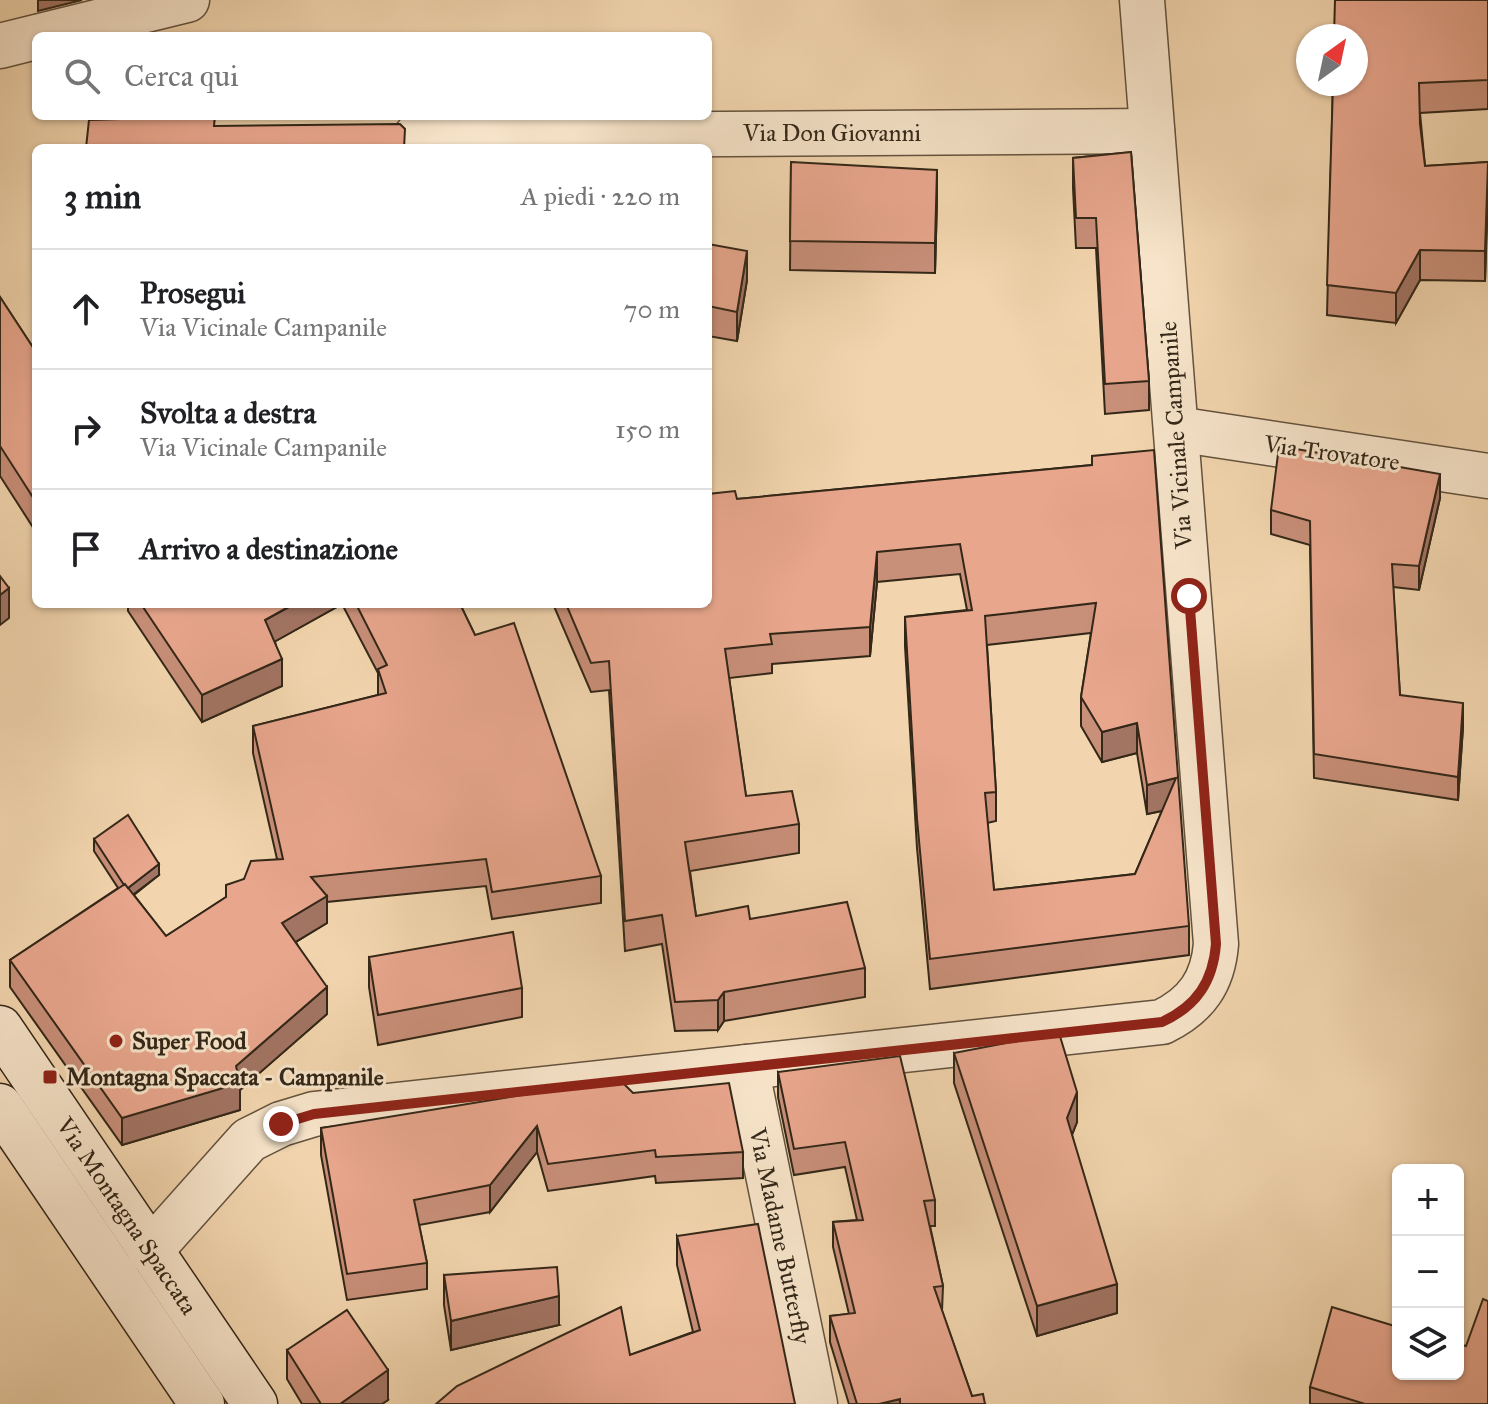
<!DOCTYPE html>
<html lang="it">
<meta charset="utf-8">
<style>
body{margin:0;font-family:"IM FELL Great Primer",serif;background:#f6f6f6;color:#202124}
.controls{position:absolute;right:24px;bottom:24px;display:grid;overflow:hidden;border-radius:12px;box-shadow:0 2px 6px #0004}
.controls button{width:72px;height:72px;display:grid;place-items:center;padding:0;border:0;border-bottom:2px solid #e0e0e0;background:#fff;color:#202124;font:40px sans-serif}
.compass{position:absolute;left:1296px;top:24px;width:72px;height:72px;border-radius:50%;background:#fff;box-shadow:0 2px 6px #0004;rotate:33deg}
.stop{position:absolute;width:24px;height:24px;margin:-18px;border:6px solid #8f2418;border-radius:50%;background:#fff}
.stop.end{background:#8f2418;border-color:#fff;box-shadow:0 2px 8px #0008}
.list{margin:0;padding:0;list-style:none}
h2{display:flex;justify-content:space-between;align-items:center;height:104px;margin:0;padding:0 32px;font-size:34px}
h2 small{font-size:26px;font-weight:400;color:#757577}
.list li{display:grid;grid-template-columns:52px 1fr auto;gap:24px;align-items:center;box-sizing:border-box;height:120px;padding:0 32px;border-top:2px solid #e0e0e0}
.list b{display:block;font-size:30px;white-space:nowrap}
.list p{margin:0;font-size:26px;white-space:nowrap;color:#757577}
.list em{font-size:26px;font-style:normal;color:#757577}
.icon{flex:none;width:44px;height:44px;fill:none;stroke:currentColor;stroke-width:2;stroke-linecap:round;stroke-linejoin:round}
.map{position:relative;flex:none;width:1488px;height:1404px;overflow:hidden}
.search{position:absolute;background:#fff;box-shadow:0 2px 6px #0004;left:32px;top:32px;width:680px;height:88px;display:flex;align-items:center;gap:20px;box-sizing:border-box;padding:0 28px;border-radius:12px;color:#757577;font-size:30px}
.panel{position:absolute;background:#fff;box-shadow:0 2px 6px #0004;left:32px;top:144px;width:680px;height:464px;border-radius:12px}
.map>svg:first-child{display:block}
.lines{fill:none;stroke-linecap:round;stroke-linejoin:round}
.street-casing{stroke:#63523e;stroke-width:47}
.secondary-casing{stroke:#332718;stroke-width:47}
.street{stroke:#f7e4ca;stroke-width:44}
.secondary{stroke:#f7e4ca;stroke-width:44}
.wall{fill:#c88f79;stroke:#332718;stroke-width:2;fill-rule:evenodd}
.shaded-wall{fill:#a27463;stroke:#332718;stroke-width:2}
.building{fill:#e8a68d;stroke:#332718;stroke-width:2;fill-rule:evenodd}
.route{stroke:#8f2418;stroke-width:10}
.poi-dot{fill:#8f2418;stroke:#f7e4ca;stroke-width:3}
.labels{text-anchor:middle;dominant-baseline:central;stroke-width:6;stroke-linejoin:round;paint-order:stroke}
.street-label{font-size:24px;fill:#332718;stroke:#f7e4ca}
.poi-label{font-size:24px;font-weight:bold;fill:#332718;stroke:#f7e4ca;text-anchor:start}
</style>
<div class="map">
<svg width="1488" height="1404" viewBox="0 0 1488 1404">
<rect width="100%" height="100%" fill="#f2d5ae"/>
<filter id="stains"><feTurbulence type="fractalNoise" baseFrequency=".0025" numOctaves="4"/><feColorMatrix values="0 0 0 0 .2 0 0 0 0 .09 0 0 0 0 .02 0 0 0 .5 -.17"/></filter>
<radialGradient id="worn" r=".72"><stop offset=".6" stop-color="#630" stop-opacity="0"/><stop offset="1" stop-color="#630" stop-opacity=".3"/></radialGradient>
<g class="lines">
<defs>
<g id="street">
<polyline points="40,36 187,0"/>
<polyline points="0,46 36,37"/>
<polyline points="416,136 1152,131"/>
<polyline points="1176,429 1488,476"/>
<polyline points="746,1067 815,1404"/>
<path d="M150,1251L249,1140L281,1124L314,1114L1162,1022C1197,1005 1213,981 1216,944L1142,0"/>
</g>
<g id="secondary">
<polyline points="0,1028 255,1404"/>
<polyline points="0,1106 202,1404"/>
</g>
</defs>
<use href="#street" class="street-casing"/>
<use href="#secondary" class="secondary-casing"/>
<use href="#street" class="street"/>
<use href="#secondary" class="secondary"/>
</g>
<g class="wall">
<polygon points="1488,0 1488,109 1420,113 1425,166 1488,162 1485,281 1420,280 1396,323 1327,315 1333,84"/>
<polygon points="1131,152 1149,381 1149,410 1105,414 1096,248 1076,248 1073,188 1073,158"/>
<polygon points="791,162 937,199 935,273 790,270"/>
<polygon points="708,244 747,280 737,341 708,336"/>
<polygon points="0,297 36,352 36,532 0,476"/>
<path d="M1092,456L1189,926V955L930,989L917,848L905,646V617L967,610L960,574L877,582L870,656L772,664V673L729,678L746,796L799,824V853L690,871L696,916L750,919L865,968V997L724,1021L718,1030L675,1031L662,944L625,951L609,690L591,692L553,604H708L737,499L1092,465ZM1091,633L1081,697V726L1102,762L1137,753L1147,814L1162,811L1135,874L994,890L987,823L996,821V792L987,645Z"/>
<polygon points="1440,498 1419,590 1393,587 1400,695 1463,727 1458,800 1314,778 1310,545 1271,534 1271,510"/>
<polygon points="128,604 342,604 275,641 282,686 202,722 128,611"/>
<polygon points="342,604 460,604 475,635 601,876 601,903 492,919 486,886 327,902 327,923 296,942 327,1014 240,1090 240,1110 122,1145 10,987 10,960 118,888 94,851 94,839 159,875 134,895 166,936 226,897 244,879 277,859 253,753 253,726 378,695 378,673"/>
<polygon points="369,957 522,988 522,1017 378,1045 369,987"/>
<polygon points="954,1053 1077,1122 1072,1135 1117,1313 1037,1336 954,1083"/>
<polygon points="778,1072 935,1200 935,1226 930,1226 943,1286 942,1311 972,1396 985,1404 849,1404 830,1342 830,1316 849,1314 833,1247 833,1222 857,1220 845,1167 794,1175 778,1097"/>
<polygon points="633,1093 743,1152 743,1178 656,1183 655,1176 548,1191 537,1152 490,1212 419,1225 427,1263 427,1289 347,1300 321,1155 321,1128"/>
<polygon points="677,1236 795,1404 630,1355 693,1332 677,1265"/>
<polygon points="444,1275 559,1325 451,1350 444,1305"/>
<polygon points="287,1350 388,1400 382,1404 302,1404 287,1379"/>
<polygon points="1310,1387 1488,1404 1310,1404"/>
</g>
<g class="shaded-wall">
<polygon points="38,0 82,0 38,11"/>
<polygon points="937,170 937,199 935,273 935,243"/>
<polygon points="1488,171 1488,200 1485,281 1485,251"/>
<polygon points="1420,250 1420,280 1396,323 1396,293"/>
<polygon points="747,251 747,280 737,341 737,312"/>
<polygon points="1440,474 1440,498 1419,590 1419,566"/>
<polygon points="877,552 877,582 870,656 870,627"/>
<polygon points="9,588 9,618 0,625 0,595"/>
<polygon points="294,604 342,604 265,647 265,620"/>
<polygon points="282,659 282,686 202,722 202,695"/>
<polygon points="1463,703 1463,727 1458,800 1458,777"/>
<polygon points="1137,723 1137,753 1102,762 1102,732"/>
<polygon points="1176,778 1176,808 1147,814 1147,785"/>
<polygon points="159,864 159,875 126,900 126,889"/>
<polygon points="327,896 327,923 282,950 282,923"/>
<polygon points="327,987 327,1014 240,1090 240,1110 122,1145 122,1118 236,1066"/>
<polygon points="724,992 724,1021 718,1030 718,1000"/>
<polygon points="1077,1092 1077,1122 1067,1147 1067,1118"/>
<polygon points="537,1126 537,1152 490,1212 490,1185"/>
<polygon points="1117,1284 1117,1313 1037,1336 1037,1306"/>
<polygon points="559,1296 559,1325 451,1350 451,1321"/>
<polygon points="388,1370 388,1400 382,1404 340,1404"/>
<polygon points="900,1399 900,1404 879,1404"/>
</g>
<g class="building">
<polygon points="1335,0 1488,0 1488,80 1419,83 1420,124 1425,166 1488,162 1485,251 1420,250 1396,293 1327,285 1333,84 1356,84 1356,36 1334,36"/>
<polygon points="215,116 214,126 400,124 405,129 404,148 86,148 89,120"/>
<polygon points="1131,152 1149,381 1105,384 1096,218 1076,218 1073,158"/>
<polygon points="791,162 937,170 935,243 790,241"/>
<polygon points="708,244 747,251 737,312 708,306"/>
<polygon points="0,297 36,352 36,502 0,446"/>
<polygon points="1279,446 1440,474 1419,566 1392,564 1400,695 1463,703 1458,777 1314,754 1310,521 1271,510"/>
<path d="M1154,450L1189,926L930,959L917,819L905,617L972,610L960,544L877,552L870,627L770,634L772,644L725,649L746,796L792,791L799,824L685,842L696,916L748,906L750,919L847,902L865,968L724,992L718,1000L675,1002L662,915L625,921L609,661L591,663L566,604H708V494L735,491L737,499L1092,465V456ZM1096,603L1081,697L1102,732L1137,723L1147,785L1176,778L1135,874L994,890L985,793L996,792L985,616Z"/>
<polygon points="0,576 9,588 0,595"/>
<polygon points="141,604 294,604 265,620 282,659 202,695"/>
<polygon points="356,604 460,604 475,635 514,623 601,876 492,892 486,859 311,877 327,896 282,923 327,987 236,1066 240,1083 122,1118 10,960 125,884 166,936 226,897 226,885 244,879 251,861 283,859 253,726 386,693 378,669 387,665"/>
<polygon points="128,815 159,864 128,888 125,884 124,885 94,839"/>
<polygon points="513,932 522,988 378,1015 369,957"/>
<polygon points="1059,1033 1077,1092 1067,1118 1117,1284 1037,1306 954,1053"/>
<polygon points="900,1056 935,1200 924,1201 943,1286 934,1287 972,1396 983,1394 985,1404 900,1404 900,1399 879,1404 857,1404 830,1316 855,1313 833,1222 863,1220 845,1142 794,1149 778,1072"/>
<polygon points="623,1083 633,1093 729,1083 743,1152 656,1157 655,1150 548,1164 537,1126 490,1185 414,1200 427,1263 347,1274 321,1128 540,1092"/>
<polygon points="758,1224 795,1404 436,1404 457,1386 621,1307 630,1355 700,1330 677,1236"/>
<polygon points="557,1267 559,1296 451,1321 444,1275"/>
<polygon points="1483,1299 1488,1301 1488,1404 1365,1404 1310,1387 1332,1307 1398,1327 1398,1374 1458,1374 1458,1344 1466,1346"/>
<polygon points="347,1310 388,1370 340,1404 321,1404 287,1350"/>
</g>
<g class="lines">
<path class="route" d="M281,1124L314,1114L1162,1022C1197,1006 1213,981 1216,944L1189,596"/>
</g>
<g class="poi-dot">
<circle cx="116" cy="1041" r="8"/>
<rect x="42" y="1069" width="16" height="16" rx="4"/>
</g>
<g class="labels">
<g class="street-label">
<text x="832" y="133">Via Don Giovanni</text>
<text transform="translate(1176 435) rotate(-94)">Via Vicinale Campanile</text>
<text transform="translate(1332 453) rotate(8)">Via Trovatore</text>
<text transform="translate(127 1216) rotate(56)">Via Montagna Spaccata</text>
<text transform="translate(780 1236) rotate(78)">Via Madame Butterfly</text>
</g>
<g class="poi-label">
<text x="132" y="1041">Super Food</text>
<text x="66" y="1077">Montagna Spaccata - Campanile</text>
</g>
</g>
<rect width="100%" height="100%" filter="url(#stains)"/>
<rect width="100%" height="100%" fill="url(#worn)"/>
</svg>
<div class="controls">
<button>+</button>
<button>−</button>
<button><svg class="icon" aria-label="layers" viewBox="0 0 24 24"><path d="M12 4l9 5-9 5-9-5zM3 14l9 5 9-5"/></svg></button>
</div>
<svg class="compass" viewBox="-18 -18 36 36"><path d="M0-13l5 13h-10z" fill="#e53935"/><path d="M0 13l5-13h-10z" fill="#757577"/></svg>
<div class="stop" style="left:1189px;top:596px"></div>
<div class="stop end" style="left:281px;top:1124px"></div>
<div class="search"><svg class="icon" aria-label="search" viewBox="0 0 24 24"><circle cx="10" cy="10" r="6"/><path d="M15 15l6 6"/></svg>Cerca qui</div>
<section class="panel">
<h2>3 min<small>A piedi · 220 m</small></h2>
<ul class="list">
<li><svg class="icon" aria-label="ahead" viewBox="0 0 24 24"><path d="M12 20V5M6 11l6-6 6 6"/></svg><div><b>Prosegui</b><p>Via Vicinale Campanile</p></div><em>70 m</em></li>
<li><svg class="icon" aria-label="right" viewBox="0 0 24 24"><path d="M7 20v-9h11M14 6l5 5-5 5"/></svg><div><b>Svolta a destra</b><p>Via Vicinale Campanile</p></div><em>150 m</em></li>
<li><svg class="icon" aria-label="arrive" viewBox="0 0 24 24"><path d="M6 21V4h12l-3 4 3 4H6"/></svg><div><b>Arrivo a destinazione</b></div></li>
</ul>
</section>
</div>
